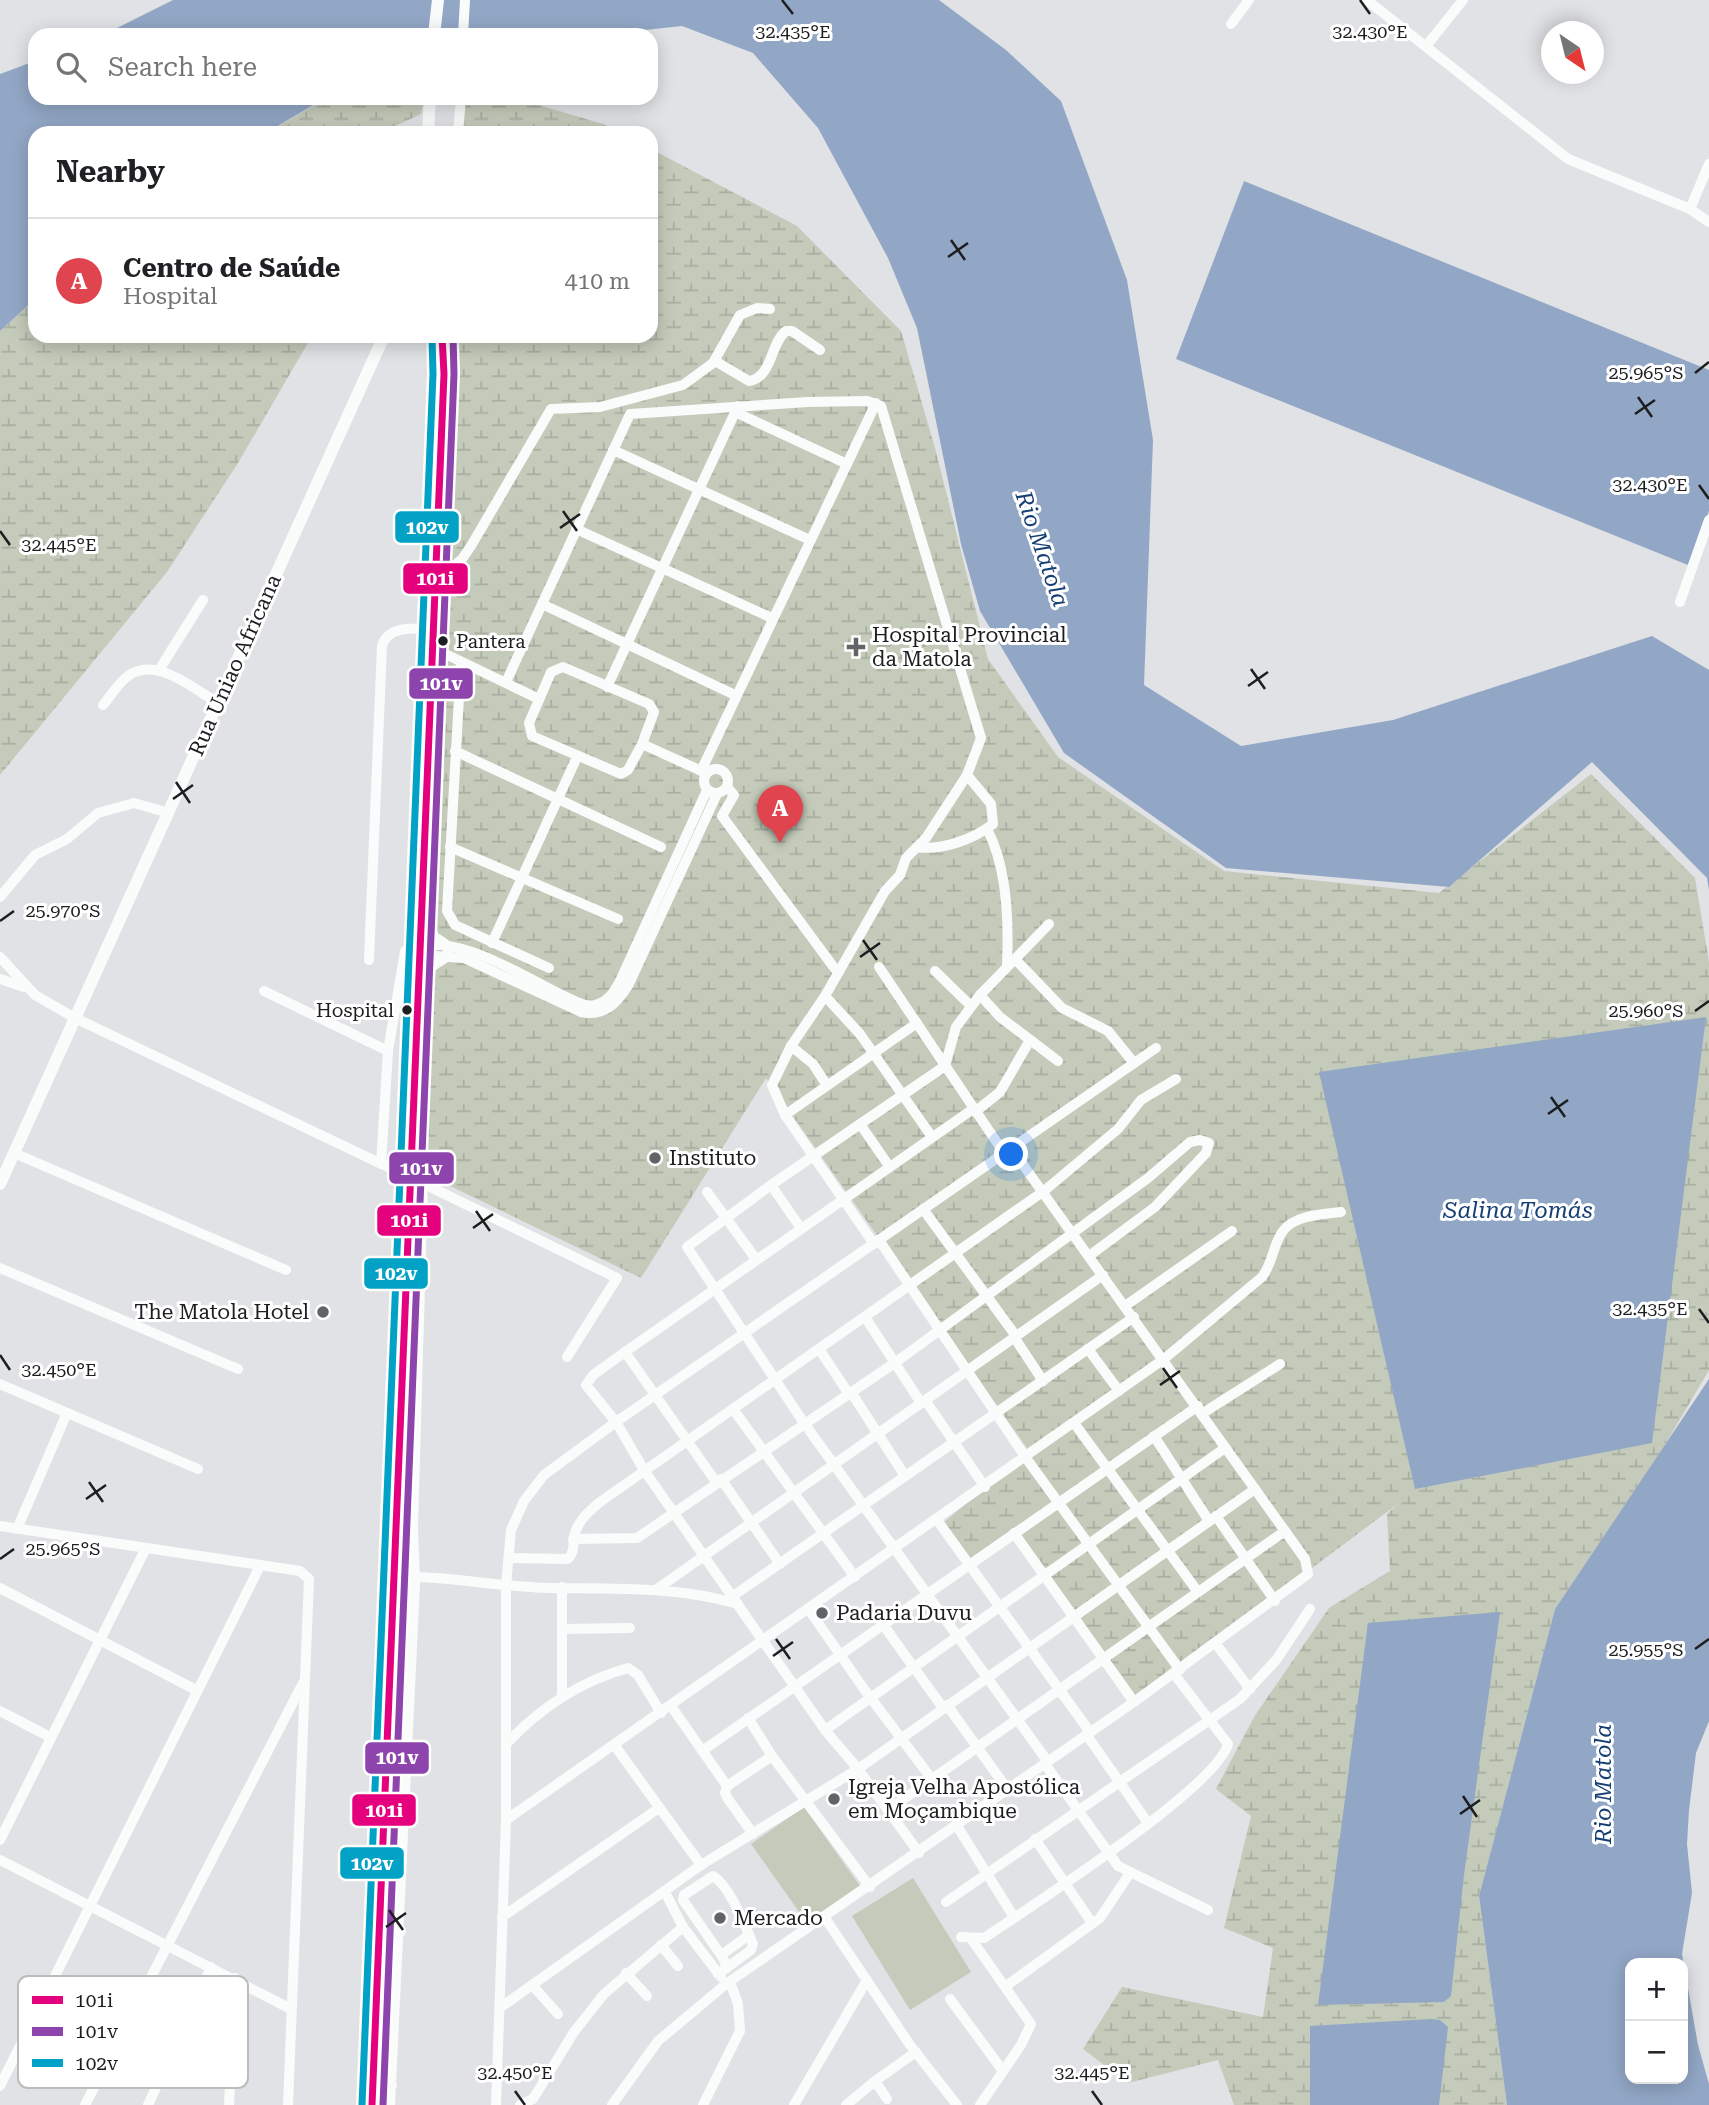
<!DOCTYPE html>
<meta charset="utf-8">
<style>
body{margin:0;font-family:"Roboto Serif",serif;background:#f6f6f6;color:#202124}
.controls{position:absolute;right:21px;bottom:21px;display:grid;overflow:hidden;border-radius:14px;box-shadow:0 4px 18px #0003}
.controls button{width:63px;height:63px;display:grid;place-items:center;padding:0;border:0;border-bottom:2px solid #e0e0e0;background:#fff;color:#202124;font:35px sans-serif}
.compass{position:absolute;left:1541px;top:21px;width:63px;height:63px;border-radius:50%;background:#fff;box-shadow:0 4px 18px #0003;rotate:145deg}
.you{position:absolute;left:1012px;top:1155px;width:24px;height:24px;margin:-18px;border:5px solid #fff;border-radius:50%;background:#1a73e8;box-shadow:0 0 0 10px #1a73e833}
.badge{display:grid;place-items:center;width:46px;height:46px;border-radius:50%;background:#616365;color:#fff;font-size:23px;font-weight:700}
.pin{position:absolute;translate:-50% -58px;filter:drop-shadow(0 2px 4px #0008)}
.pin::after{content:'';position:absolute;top:37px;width:24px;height:21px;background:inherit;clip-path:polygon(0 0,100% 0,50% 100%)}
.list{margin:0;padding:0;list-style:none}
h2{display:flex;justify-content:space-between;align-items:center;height:91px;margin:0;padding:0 28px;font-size:30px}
h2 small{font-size:23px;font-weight:400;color:#757577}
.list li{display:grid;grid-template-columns:46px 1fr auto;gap:21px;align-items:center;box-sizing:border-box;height:126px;padding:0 28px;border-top:2px solid #e0e0e0}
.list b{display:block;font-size:26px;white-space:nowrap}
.list p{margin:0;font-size:23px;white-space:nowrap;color:#757577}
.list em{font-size:23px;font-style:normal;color:#757577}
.icon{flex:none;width:38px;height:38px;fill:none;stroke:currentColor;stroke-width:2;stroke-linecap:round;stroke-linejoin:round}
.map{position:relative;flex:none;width:1709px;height:2105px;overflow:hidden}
.search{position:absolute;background:#fff;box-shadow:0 4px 18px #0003;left:28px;top:28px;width:630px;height:77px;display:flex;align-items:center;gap:18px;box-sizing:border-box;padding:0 24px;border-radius:21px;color:#757577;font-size:26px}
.panel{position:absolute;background:#fff;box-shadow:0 4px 18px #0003;left:28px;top:126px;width:630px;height:217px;border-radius:21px}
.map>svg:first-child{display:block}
.wetland{fill:url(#wetland-marsh)}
.pitch{fill:#c4cbba}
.water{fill:#92a7c6;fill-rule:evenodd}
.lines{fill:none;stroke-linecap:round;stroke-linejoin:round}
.minor{stroke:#fafbfb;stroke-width:10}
.major{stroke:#fafbfb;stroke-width:12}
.bus-1-casing{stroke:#fff;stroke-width:12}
.bus-2-casing{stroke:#fff;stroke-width:12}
.bus-3-casing{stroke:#fff;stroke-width:12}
.bus-1{stroke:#e5007d;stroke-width:7}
.bus-2{stroke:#8e44ad;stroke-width:7}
.bus-3{stroke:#01a2c5;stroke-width:7}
.ticks{fill:none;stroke:#1d1e20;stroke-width:2.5}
.bus-dot{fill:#1d1e20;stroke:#fff;stroke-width:2.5}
.poi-dot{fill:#616365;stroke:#fff;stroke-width:2.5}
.labels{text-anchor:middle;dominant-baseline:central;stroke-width:6;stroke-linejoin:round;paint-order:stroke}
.bus-label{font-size:19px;fill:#1d1e20;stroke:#fff;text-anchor:start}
.poi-label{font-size:21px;fill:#1d1e20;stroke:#fff;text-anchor:start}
.street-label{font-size:21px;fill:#1d1e20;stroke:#fff}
.water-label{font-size:23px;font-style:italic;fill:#163f74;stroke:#fff}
.key{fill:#fff;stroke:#bbbcbc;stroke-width:2}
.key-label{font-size:19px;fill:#1d1e20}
.ticks-label{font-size:18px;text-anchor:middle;fill:#1d1e20;stroke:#fff;stroke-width:6;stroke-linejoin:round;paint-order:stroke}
.line-badge{stroke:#fff;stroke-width:2.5}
.badge-label{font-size:19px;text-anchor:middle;font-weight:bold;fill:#fff}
</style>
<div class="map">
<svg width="1709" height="2105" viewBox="0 0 1709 2105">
<defs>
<pattern id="wetland-marsh" width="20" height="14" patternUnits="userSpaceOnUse" patternTransform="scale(1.75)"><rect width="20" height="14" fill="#c4cbba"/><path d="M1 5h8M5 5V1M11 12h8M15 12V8" fill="none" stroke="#a8aea0"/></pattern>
</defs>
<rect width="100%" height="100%" fill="#e0e2e5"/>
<g class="wetland">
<polygon points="326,98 424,98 421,114 391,128 390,133 267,133"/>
<polygon points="457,98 515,98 603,124 620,133 455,133"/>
<polygon points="651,149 797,226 901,331 935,448 988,659 1058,757 1224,871 1439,893 1591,774 1695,878 1709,962 1709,1370 1663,1448 1555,1609 1479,1896 1507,2105 1234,2105 1218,2060 1128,2083 1083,2049 1122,1987 1263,2017 1273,1948 1224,1928 1251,1816 1216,1789 1254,1717 1329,1608 1390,1571 1387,1514 1399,1503 1135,1700 1014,1535 970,1562 943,1523 1029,1451 766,1078 641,1278 419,1171 448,336 651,336"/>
<polygon points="35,299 35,336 312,336 238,463 167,572 0,775 0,331"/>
</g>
<g class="pitch">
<polygon points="804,1807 860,1886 807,1923 751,1844"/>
<polygon points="913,1878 971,1972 910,2010 852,1916"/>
</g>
<g class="water">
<polygon points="173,0 939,0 1006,50 1061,101 1127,280 1153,440 1144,685 1241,746 1393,720 1652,636 1709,670 1709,890 1707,878 1592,762 1449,887 1226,868 1064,753 980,611 961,544 917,328 888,258 818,128 753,53 682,26 598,35 103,35"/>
<polygon points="35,61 35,98 325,98 266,133 35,133 35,299 0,331 0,74"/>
<polygon points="1244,181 1709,370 1709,511 1688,565 1176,359"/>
<polygon points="1706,1017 1652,1443 1415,1489 1319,1072"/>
<path d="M1709,1379V1721L1696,1753L1689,1810L1687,1844L1692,1893L1682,1954L1698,2045L1709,2084V2105H1507L1479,1896L1555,1609ZM1630,1963H1683V2079H1630Z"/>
<polygon points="1500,1612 1464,1875 1451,1996 1444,2002 1318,2005 1368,1623"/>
<polygon points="1431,2019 1440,2020 1448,2027 1439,2105 1310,2105 1310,2026"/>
</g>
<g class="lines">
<g class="minor">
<polyline points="1367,0 1568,159 1690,209 1709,222"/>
<polyline points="1231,24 1249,0"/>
<polyline points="463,35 465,0"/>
<polyline points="1427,45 1463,0"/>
<polyline points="458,133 461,98"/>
<polyline points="1690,209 1709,164"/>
<path d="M715,361L749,381C773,377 770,343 786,331H792L820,350"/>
<polyline points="735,412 847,464"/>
<polyline points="613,450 810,540"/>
<polyline points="576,529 772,618"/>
<polyline points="438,579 462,559 471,546 551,409 600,407 683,385 713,363 740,315 757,308 770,309"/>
<polyline points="1680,602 1709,520"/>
<polyline points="542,604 735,695"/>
<polyline points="435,649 539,699"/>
<polyline points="461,662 447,911 455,925 549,968"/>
<polyline points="159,670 203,600"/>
<polyline points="506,682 630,414 808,402 867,401 881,406 981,738 967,775 926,838 906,858 900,875 885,891 825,996 791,1046 772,1085 785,1115 874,1244"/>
<polyline points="607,687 738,406"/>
<path d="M103,705C111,696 118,683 128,676C156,655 195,690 218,703"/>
<polyline points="642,744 628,770 621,774 532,736 529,723 551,672 563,667 649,704 654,712 642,744 706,773"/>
<polyline points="455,751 661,847"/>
<circle cx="716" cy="781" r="12"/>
<polyline points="701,771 876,403"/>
<polyline points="727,787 734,795 722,816 838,973"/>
<path d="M987,829C1008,868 1009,923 1007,966"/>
<polyline points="450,847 618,919"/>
<path d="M917,847C941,851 974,839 993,824L991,804L967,775"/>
<polyline points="0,897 35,855 67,839 98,813 134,803 169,813"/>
<polyline points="492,943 577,757"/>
<polyline points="0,957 35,995 75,1018 390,1168 413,1167"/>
<path d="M369,960L382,646C388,624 417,629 436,629"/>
<polyline points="1016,960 1062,1008 1108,1031 1134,1063"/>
<path d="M419,964L436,956L464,958L581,1012C605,1017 617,1003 629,984L717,794"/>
<polyline points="879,967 1004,1153"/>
<polyline points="935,971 971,1006"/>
<polyline points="0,979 24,987"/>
<polyline points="264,991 388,1051"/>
<polyline points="980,995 1000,1017 1058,1061"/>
<polyline points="825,996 860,1034 932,1137"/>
<polyline points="791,1046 813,1064 826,1084"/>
<polyline points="975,1112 1000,1092 1030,1040"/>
<polyline points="785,1115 917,1023"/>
<polyline points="860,1124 889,1166"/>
<polyline points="14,1153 286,1270"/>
<path d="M381,1164L388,1051L405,951C452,928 520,975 562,995C573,1000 587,1009 598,1004C610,1000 614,991 620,981L707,790"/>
<polyline points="418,1181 617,1278 567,1357"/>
<polyline points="771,1185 800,1227"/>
<polyline points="707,1192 756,1259"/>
<polyline points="923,1209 1016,1336"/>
<polyline points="879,1240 1026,1458 1180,1670"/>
<polyline points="0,1268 238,1369"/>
<polyline points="1125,1306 1232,1231"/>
<polyline points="865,1317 921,1403"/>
<polyline points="1014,1337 1043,1381"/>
<polyline points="819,1349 849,1394"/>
<polyline points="1088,1349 1119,1391"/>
<polyline points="625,1352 716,1482"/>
<polyline points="0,1384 198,1469"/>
<polyline points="851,1392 905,1476"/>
<polyline points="925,1400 985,1487"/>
<polyline points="733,1409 855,1577"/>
<polyline points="1203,1413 1280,1364"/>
<polyline points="1074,1423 1198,1592"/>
<polyline points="1154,1436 1209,1521"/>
<polyline points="721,1479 780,1564"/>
<polyline points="1216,1516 1275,1601"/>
<polyline points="937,1520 1090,1732"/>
<polyline points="0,1526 300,1571 309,1579 288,2105"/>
<polyline points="17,1529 67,1413"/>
<polyline points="1014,1533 1134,1702"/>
<polyline points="573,1539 637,1538 896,1362 1148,1178 1190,1142 1200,1140 1209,1143 1206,1153 1155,1207 1089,1256"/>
<path d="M509,1558L568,1559C576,1551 572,1542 575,1533C579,1519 590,1511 600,1502L1044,1191L1118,1129L1141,1100L1176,1079"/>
<path d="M415,1577C459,1578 503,1587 548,1588C612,1589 676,1586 738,1604"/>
<polyline points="562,1587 562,1697"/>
<polyline points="0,1588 196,1690"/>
<polyline points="657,1589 1103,1275"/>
<polyline points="733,1596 1134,1317"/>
<polyline points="809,1610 864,1689 931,1778"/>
<polyline points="884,1626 943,1708"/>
<polyline points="562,1629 630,1628"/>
<polyline points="1216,1644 1250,1689"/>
<polyline points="947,1705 1008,1790"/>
<polyline points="671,1706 727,1786 725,1793 728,1799 753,1834"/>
<polyline points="0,1711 50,1737"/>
<polyline points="825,1730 1225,1448"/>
<polyline points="1086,1734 1148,1823"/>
<path d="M506,1744C539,1709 581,1681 628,1668L638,1675L661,1713"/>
<polyline points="615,1746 701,1865"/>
<polyline points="702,1751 1198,1406"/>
<polyline points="772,1756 870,1887"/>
<polyline points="1048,1762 804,1423 687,1247 771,1185 945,1066 956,1027 980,995 1049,924"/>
<polyline points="1045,1764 1118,1866 1208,1910"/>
<polyline points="727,1786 772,1756 748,1718"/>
<polyline points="888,1810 1285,1531"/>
<path d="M506,1820L1164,1359L1262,1277C1273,1263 1273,1244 1283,1231C1294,1215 1324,1214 1341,1212"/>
<polyline points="957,1826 1014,1917"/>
<polyline points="1035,1839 1092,1923"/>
<polyline points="0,1840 146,1548"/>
<polyline points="919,1853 858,1769 825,1730 644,1470 616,1422 586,1385 593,1375 625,1352 973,1109"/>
<polyline points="0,1860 291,2009"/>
<polyline points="946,1902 1240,1699 1277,1659 1310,1609"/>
<polyline points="502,1917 659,1808"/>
<polyline points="825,1918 910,2045 957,2105"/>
<polyline points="683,1927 721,1977"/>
<path d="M961,1937L984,1938C1030,1907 1216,1788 1228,1744L1174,1674"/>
<polyline points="972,1940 1031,2024 1021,2045 980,2105"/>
<polyline points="661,1945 678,1966"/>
<polyline points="721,1955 749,1935"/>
<polyline points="626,1973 647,1996"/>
<path d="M718,1974L751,1950L753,1944C745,1926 730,1886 713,1876L684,1895L683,1900L723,1958L727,1968"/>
<polyline points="532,1985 558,2014"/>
<polyline points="1006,1986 1100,1918 1130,1873"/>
<polyline points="950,1999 1003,2071"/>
<polyline points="501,2007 701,1865 858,1769 1255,1489"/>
<polyline points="875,2081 916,2052"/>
<polyline points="0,2086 260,1566"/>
<polyline points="85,2105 303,1683"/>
<polyline points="148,2105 211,1967"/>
<polyline points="229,2105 235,1978"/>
<polyline points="390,2105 415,1584 413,1527 423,1182"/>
<polyline points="496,2105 506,1820 506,1586 511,1530 524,1501 544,1475 616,1422 1156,1048"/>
<polyline points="520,2105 533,2099 574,2032 604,1994 683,1927 665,1892"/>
<polyline points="612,2105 658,2041 726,1984 1134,1702 1308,1574 1305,1559 1011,1148"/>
<polyline points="703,2105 740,2031 738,2004 730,1982"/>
<polyline points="794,2105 867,1980"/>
<polyline points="846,2105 875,2081 887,2099"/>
</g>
<g class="major">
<polyline points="434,35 438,0"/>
<polyline points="428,133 430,98"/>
<polyline points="425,911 433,937 445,945"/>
<polyline points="422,985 431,966 448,955"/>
<polyline points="0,1184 384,336"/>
<polyline points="379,1930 400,1931"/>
<polyline points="373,2083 391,2085"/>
<polyline points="372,2105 420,947 435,649 444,374 442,336"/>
</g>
<defs>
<polyline id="bus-1" points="372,2105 444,374 442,336"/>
<polyline id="bus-2" points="383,2105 454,374 453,336"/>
<polyline id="bus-3" points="362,2105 433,374 432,337"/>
</defs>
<use href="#bus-1" class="bus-1-casing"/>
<use href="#bus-2" class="bus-2-casing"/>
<use href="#bus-3" class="bus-3-casing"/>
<use href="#bus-1" class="bus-1"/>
<use href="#bus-2" class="bus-2"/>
<use href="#bus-3" class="bus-3"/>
</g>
<path class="ticks" d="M782,0L793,14M1360,0L1370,14M951,240L965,260M948,257L968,243M1695,373L1709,362M1638,397L1652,417M1635,414L1655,400M1699,485L1709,499M563,511L577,531M560,528L580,514M0,531L10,545M1251,669L1265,689M1248,686L1268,672M176,782L190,803M173,799L193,785M0,921L14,911M863,940L877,960M860,957L880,943M1695,1011L1709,1001M1551,1097L1565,1117M1548,1114L1568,1100M476,1211L490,1231M473,1228L493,1214M1699,1309L1709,1323M0,1355L10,1370M1163,1368L1177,1388M1160,1385L1180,1371M89,1482L103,1502M86,1499L106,1485M0,1559L14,1549M776,1639L790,1659M1695,1649L1709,1639M773,1656L793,1642M1463,1796L1477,1817M1460,1814L1480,1800M389,1910L403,1930M386,1927L406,1913M515,2091L525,2105M1092,2091L1102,2105"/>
<g class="bus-dot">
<circle cx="443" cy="641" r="6"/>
<circle cx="407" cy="1010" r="6"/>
</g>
<g class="poi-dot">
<path d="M852.5 636.5h7v7h7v7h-7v7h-7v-7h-7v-7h7z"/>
<circle cx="655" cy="1158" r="7"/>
<circle cx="323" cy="1312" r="7"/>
<circle cx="822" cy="1613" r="7"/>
<circle cx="834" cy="1799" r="7"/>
<circle cx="720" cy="1918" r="7"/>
</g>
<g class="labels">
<g class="bus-label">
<text x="456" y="641">Pantera</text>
<text x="394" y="1010" text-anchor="end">Hospital</text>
</g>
<g class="poi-label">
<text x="872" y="635">Hospital Provincial<tspan x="872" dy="24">da Matola</tspan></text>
<text x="669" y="1158">Instituto</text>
<text x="309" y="1312" text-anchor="end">The Matola Hotel</text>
<text x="836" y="1613">Padaria Duvu</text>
<text x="848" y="1787">Igreja Velha Apostólica<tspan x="848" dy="24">em Moçambique</tspan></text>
<text x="734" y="1918">Mercado</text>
</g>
<g class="street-label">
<text transform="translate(235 665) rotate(-66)">Rua Uniao Africana</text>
</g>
<g class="water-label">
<text transform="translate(1042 549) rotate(71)">Rio Matola</text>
<text x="1518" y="1210">Salina Tomás</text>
<text transform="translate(1603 1784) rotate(-90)">Rio Matola</text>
</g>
</g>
<rect x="18" y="1976" width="230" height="112" rx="10" class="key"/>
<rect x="32" y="1996" width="31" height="8" fill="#e5007d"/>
<rect x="32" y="2027" width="31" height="9" fill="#8e44ad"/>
<rect x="32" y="2059" width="31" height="8" fill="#01a2c5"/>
<g class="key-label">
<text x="75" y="2007">101i</text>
<text x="75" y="2038">101v</text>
<text x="75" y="2070">102v</text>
</g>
<g class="ticks-label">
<text x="793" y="38">32.435°E</text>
<text x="1370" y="38">32.430°E</text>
<text x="1646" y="379">25.965°S</text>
<text x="1650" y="491">32.430°E</text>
<text x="59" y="551">32.445°E</text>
<text x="63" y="917">25.970°S</text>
<text x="1646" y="1017">25.960°S</text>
<text x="1650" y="1315">32.435°E</text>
<text x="59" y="1376">32.450°E</text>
<text x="63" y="1555">25.965°S</text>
<text x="1646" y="1656">25.955°S</text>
<text x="515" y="2079">32.450°E</text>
<text x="1092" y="2079">32.445°E</text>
</g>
<g class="line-badge">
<rect x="394" y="510" width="66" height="34" rx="7" fill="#01a2c5"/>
<rect x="402" y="562" width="67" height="33" rx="7" fill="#e5007d"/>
<rect x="408" y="667" width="66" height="33" rx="7" fill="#8e44ad"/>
<rect x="388" y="1151" width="67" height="34" rx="7" fill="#8e44ad"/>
<rect x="376" y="1204" width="66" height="33" rx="7" fill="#e5007d"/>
<rect x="363" y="1257" width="66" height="33" rx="7" fill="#01a2c5"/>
<rect x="364" y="1741" width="66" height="34" rx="7" fill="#8e44ad"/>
<rect x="351" y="1793" width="66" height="34" rx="7" fill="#e5007d"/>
<rect x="339" y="1846" width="66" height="34" rx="7" fill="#01a2c5"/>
</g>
<g class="badge-label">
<text x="427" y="534">102v</text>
<text x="435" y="585">101i</text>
<text x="441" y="690">101v</text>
<text x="421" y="1175">101v</text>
<text x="409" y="1227">101i</text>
<text x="396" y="1280">102v</text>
<text x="397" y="1764">101v</text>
<text x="384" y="1817">101i</text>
<text x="372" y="1870">102v</text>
</g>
</svg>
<div class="controls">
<button>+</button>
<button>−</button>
</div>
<svg class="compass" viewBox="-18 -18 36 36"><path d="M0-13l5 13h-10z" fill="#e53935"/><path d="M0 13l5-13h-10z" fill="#757577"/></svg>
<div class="you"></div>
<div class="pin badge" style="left:780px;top:843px;background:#e0444e">A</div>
<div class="search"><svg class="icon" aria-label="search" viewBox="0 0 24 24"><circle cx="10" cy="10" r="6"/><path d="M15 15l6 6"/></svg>Search here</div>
<section class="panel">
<h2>Nearby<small></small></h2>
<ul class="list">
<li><span class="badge" style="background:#e0444e">A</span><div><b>Centro de Saúde</b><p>Hospital</p></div><em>410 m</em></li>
</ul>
</section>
</div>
